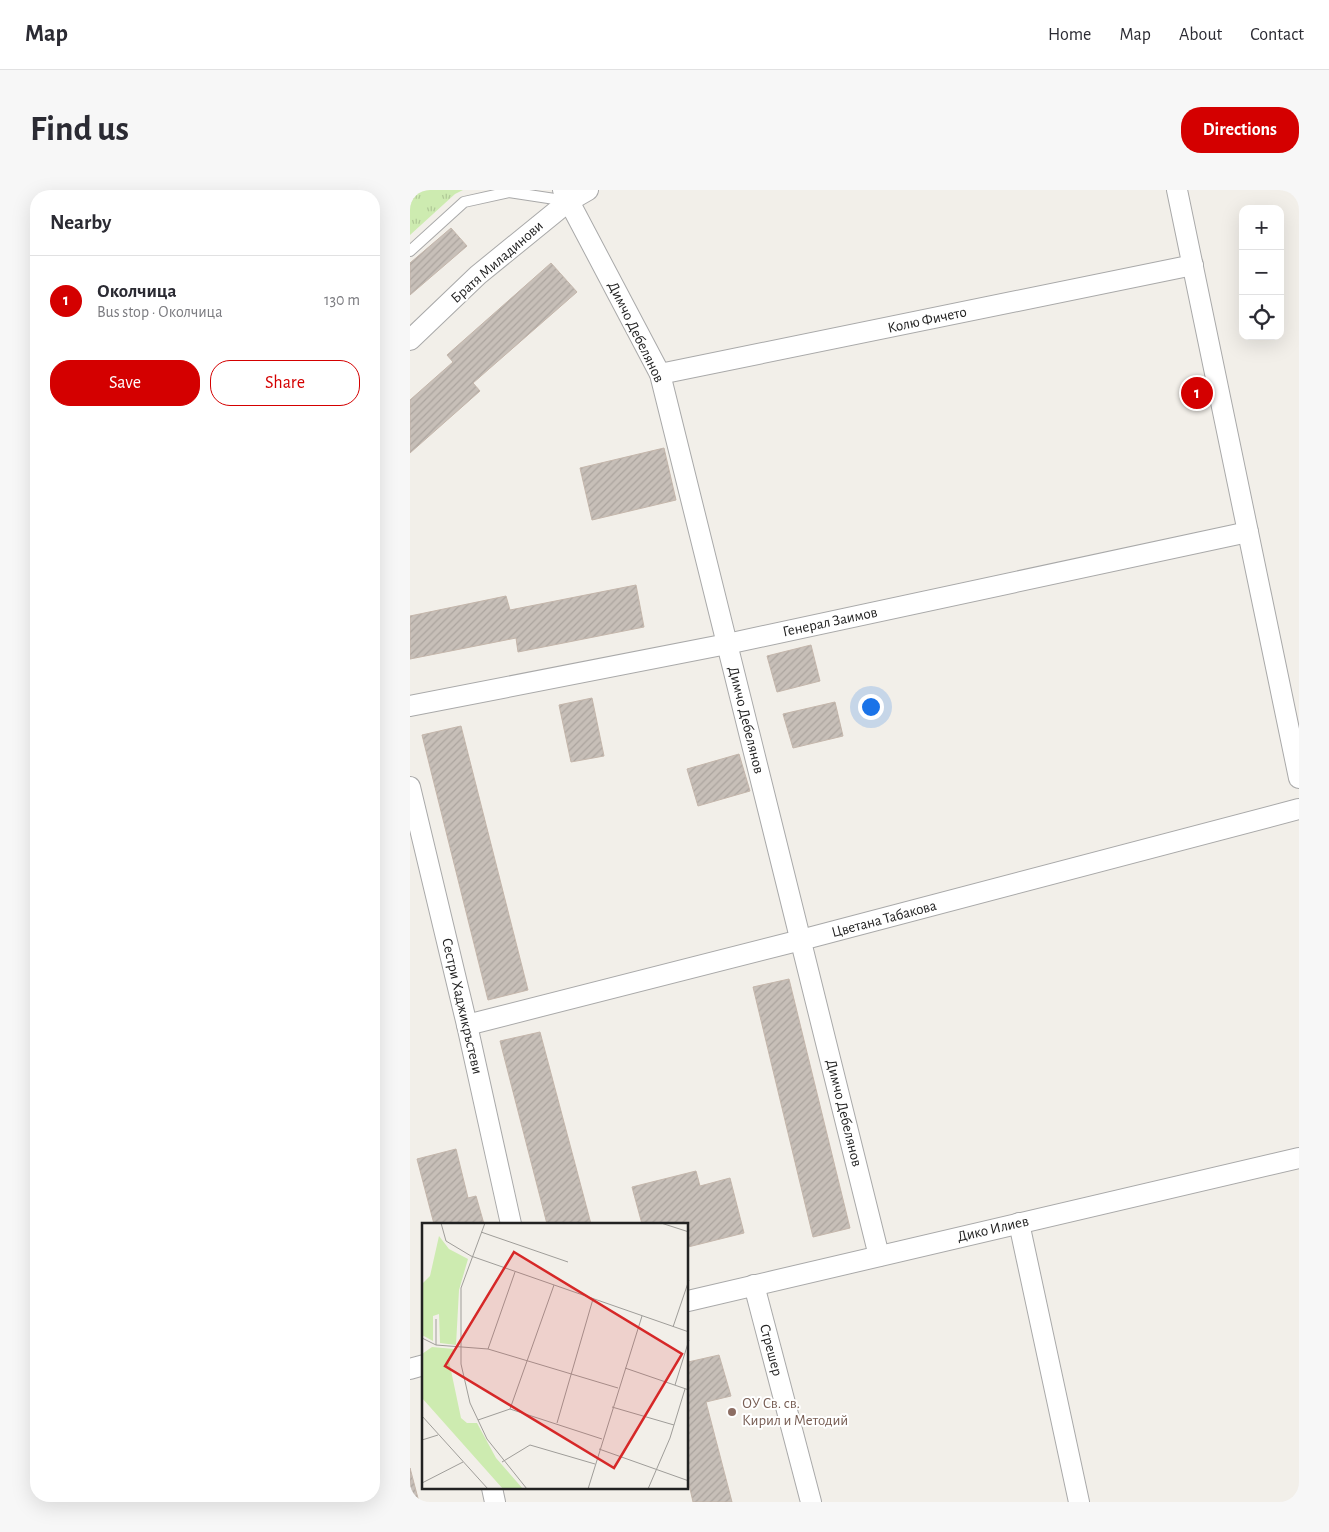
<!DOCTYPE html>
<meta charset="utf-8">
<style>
body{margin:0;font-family:"Alegreya Sans",sans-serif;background:#f7f7f7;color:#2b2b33}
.controls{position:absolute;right:15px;top:15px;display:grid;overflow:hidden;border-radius:10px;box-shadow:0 5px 20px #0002}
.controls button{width:45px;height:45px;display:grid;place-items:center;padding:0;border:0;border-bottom:1px solid #e1e1e2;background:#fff;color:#2b2b33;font:25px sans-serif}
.you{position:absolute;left:460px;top:516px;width:18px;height:18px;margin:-12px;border:4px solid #fff;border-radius:50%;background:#1a73e8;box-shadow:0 0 0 8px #1a73e833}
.badge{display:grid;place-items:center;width:32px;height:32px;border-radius:50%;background:#d40000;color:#fff;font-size:16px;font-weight:700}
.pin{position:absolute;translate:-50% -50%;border:2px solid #fff;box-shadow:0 1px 5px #0006}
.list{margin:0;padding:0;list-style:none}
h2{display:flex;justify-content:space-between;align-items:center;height:65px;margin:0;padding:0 20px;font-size:21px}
h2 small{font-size:16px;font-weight:400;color:#7c7c81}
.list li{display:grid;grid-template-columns:32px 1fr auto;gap:15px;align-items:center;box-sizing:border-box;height:90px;padding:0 20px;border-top:1px solid #e1e1e2}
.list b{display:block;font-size:19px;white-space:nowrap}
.list p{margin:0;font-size:16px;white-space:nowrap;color:#7c7c81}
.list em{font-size:16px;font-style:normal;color:#7c7c81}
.actions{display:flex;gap:10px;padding:15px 20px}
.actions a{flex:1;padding:11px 0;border:1px solid #d40000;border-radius:20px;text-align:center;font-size:18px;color:#d40000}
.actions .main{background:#d40000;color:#fff}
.icon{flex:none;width:28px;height:28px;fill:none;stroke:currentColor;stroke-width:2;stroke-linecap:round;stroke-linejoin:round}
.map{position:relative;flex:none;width:889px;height:1312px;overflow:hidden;border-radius:20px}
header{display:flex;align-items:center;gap:30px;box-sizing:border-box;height:70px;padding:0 25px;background:#fff;border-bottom:1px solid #e1e1e2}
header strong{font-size:24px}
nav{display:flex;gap:28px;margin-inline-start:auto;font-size:18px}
.intro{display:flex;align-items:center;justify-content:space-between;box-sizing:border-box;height:120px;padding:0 30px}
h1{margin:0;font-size:35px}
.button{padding:12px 22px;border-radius:20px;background:#d40000;color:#fff;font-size:18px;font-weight:700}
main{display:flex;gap:30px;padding:0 30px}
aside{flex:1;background:#fff;border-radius:20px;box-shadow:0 5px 20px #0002}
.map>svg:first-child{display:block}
.grass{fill:url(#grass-tufts)}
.building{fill:url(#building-hatch);stroke:#c4b6ab}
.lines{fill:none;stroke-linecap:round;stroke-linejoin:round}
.lane-casing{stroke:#a9a9a9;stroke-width:12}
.street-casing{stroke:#a9a9a9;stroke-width:22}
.lane{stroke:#fff;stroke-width:10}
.street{stroke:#fff;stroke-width:20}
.education-dot{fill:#8d6e63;stroke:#fff;stroke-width:2}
.labels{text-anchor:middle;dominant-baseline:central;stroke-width:4;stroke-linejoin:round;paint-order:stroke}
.street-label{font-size:15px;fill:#222;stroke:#fff}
.education-label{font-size:15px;fill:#785e54;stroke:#fff;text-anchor:start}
.inset-road{fill:none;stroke:#9f9d99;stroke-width:1}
.view{fill:#d62828;fill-opacity:0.15;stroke:#d62828;stroke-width:2.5}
.inset-edge{fill:none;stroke:#222;stroke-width:2.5}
</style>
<header>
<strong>Map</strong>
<nav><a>Home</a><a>Map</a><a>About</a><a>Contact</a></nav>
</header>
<div class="intro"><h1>Find us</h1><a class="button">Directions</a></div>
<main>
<aside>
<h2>Nearby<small></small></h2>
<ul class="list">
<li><span class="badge">1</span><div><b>Околчица</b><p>Bus stop · Околчица</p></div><em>130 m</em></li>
</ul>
<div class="actions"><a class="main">Save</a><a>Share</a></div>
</aside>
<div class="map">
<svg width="889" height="1312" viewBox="0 0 889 1312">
<defs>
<pattern id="grass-tufts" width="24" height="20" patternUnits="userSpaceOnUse" patternTransform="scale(1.25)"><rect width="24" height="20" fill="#cdebb0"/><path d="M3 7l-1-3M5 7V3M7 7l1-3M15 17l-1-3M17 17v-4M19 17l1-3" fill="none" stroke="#b0c997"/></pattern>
<pattern id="building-hatch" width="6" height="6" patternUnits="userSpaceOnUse" patternTransform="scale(1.25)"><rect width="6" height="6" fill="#c7bfb8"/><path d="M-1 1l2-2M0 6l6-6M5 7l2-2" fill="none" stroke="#aba49e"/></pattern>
</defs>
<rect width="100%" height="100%" fill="#f2efe9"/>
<polygon class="grass" points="0,0 53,0 45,4 0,45"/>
<g class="building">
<polygon points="41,38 57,56 0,105 0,73"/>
<polygon points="141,73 167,102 63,193 70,201 0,263 0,210 43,172 37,165"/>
<polygon points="254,258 266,310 182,330 170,278"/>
<polygon points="226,395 234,437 108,462 106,448 0,469 0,426 96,406 100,420"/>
<polygon points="401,455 410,491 367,502 357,466"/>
<polygon points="182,508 194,566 161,572 149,515"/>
<polygon points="425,512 433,546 383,558 373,524"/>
<polygon points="51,536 118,800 78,810 12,545"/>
<polygon points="329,564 340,601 288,616 277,579"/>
<polygon points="379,789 440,1038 403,1047 343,797"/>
<polygon points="130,842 181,1034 137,1034 90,851"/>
<polygon points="46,959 58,1008 66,1006 74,1034 24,1034 7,969"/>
<polygon points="286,981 290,996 320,988 334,1043 278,1057 278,1034 232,1034 222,997"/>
<polygon points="309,1165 321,1206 296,1212 322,1312 283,1312 278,1290 278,1172"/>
<polygon points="0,1278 9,1312 0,1312"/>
</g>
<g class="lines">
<defs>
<polyline id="lane" points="0,61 54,12 99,2 158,11"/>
<g id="street">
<polyline points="153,0 250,184 469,1066"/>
<polyline points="767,0 889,588"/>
<polyline points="0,150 68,85 159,11 178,0"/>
<polyline points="250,184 783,75"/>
<polyline points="0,516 317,454 838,342"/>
<polyline points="0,597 57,835 101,1034"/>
<polyline points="57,835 391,750 889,619"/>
<polyline points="609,1033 669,1312"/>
<polyline points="344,1095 401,1312"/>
<polyline points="278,1111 889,968"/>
<polyline points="0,1179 14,1175"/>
<polyline points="82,1298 85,1312"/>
</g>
</defs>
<use href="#lane" class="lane-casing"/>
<use href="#street" class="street-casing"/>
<use href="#lane" class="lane"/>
<use href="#street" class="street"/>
</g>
<circle class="education-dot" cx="322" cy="1222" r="5"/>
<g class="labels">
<g class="street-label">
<text transform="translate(87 72) rotate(-41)">Братя Миладинови</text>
<text transform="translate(517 130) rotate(-12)">Колю Фичето</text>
<text transform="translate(226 142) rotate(64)">Димчо Дебелянов</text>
<text transform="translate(420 432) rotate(-12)">Генерал Заимов</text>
<text transform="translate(336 530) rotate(76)">Димчо Дебелянов</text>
<text transform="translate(474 729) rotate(-15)">Цветана Табакова</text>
<text transform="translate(52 816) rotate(77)">Сестри Хаджикръстеви</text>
<text transform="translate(434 923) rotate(76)">Димчо Дебелянов</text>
<text transform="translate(583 1039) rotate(-13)">Дико Илиев</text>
<text transform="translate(361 1160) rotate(75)">Стрешер</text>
</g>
<g class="education-label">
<text x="332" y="1213">ОУ Св. св.<tspan x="332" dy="17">Кирил и Методий</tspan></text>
</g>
</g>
<g transform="translate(12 1033)">
<rect width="266" height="266" fill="#f2efe9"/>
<path d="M17,13L27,26L46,36L37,67L34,122L18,120L17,91L11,93V118L0,112V61L8,53ZM10,124L32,126L27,138L39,195L45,200H55L74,235L101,266H81L0,175V131Z" fill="#cdebb0"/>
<path class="inset-road" d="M19,0L24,18L49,33L267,109M63,0L39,65V141L48,180L65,216L105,266M239,0L267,9M59,9L146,39M251,104L267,57M0,115L14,122L66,126L196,165M14,122V96M66,126L93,49M203,145L267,167M253,162L267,117M190,184L252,202M88,186L132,62M0,193L66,266M56,197L88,186L180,216M135,200L171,76M0,217L16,212M177,226L267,258M80,239L108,222L173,241M0,260L41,239M166,266L220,93M226,266L248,215L263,166"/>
<path class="view" d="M92,29L260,131L192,245L23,143Z"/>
<rect width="266" height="266" class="inset-edge"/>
</g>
</svg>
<div class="controls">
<button>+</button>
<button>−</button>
<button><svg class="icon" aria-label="locate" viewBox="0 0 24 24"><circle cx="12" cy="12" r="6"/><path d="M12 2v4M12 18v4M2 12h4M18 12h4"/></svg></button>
</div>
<div class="you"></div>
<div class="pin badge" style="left:787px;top:203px">1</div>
</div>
</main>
